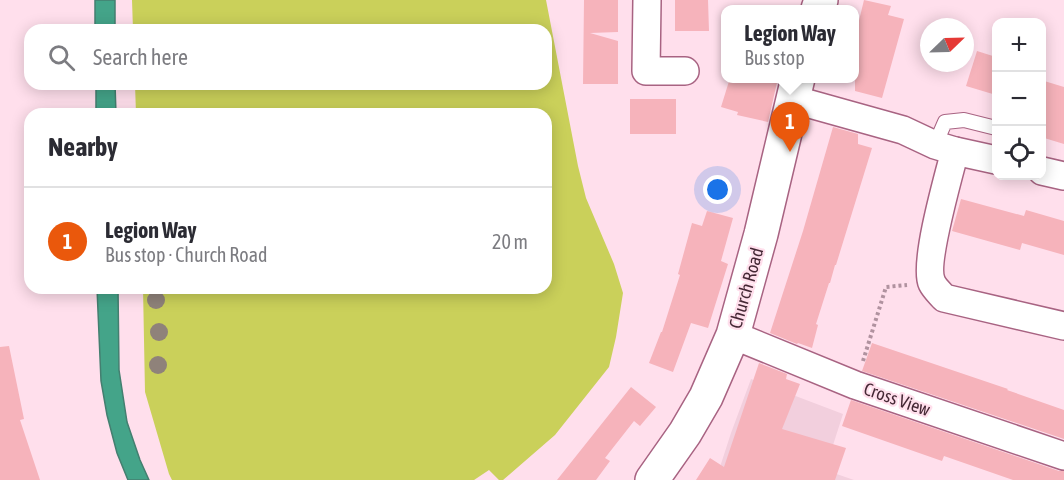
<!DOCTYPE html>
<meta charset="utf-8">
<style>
body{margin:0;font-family:"Asap Condensed",sans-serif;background:#f2f2f3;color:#2b2b33}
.controls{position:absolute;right:18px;top:18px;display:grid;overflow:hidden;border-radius:12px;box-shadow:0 3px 15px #0003}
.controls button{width:54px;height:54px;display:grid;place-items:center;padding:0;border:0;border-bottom:2px solid #e1e1e2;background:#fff;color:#2b2b33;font:30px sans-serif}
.compass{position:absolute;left:920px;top:18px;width:54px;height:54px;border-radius:50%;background:#fff;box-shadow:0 3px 15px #0003;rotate:67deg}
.you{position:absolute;left:718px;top:190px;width:21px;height:21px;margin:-15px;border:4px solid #fff;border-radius:50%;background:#1a73e8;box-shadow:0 0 0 9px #1a73e833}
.badge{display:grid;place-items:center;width:39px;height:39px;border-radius:50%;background:#ea580c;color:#fff;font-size:20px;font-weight:700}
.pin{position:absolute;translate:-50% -50px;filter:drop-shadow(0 2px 3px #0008)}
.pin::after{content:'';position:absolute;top:32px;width:21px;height:18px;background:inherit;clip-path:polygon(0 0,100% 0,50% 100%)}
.popup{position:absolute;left:721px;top:5px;width:138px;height:78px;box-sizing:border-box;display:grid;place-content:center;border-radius:12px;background:#fff;filter:drop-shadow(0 2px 4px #0005);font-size:20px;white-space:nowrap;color:#7c7c81}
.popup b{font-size:22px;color:#2b2b33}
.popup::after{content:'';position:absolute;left:50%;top:100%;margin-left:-12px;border:12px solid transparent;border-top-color:#fff}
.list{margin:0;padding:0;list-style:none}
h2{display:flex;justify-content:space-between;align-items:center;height:78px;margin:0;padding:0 24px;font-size:26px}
h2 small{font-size:20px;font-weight:400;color:#7c7c81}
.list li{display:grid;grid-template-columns:39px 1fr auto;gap:18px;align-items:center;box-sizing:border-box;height:108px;padding:0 24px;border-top:2px solid #e1e1e2}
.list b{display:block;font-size:22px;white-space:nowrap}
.list p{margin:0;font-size:20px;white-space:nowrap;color:#7c7c81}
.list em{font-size:20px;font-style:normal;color:#7c7c81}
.icon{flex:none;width:33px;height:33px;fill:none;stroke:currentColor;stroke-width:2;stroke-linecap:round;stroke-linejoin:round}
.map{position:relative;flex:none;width:1064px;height:480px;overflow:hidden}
.search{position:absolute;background:#fff;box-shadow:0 3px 15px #0003;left:24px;top:24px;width:528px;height:66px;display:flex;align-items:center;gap:15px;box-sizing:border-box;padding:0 21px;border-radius:18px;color:#7c7c81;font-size:22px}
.panel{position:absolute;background:#fff;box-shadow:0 3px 15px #0003;left:24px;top:108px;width:528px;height:186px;border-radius:18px}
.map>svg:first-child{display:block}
.built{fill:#f2cfdd}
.green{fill:#cad05a}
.water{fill:#44a489;stroke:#447f70;stroke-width:1.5}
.building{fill:#f6b3bb}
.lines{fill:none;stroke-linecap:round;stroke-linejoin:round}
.service-casing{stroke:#a86382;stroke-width:16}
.minor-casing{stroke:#a86382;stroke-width:30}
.secondary-casing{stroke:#a86382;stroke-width:36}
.path{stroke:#b0929f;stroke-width:4;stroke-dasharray:3 3;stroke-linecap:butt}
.service{stroke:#fff;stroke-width:14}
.minor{stroke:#fff;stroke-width:27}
.secondary{stroke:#fff;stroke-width:33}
.tree{fill:#8f827a}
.labels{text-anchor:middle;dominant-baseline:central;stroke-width:4.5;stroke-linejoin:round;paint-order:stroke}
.street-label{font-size:18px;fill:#452835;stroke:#ffdfec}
</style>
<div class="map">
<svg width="1064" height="480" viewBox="0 0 1064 480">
<rect width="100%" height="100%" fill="#ffdfec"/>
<polygon class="built" points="751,379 843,414 825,470 854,480 743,480 720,467 731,433"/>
<polygon class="green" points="132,0 546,0 578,166 586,198 614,264 623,293 616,337 609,367 555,435 503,480 499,480 489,470 474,480 172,480 169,474 145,392 143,288 546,288 546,114 136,114 135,84 546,84 546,30 133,30"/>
<g class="water">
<rect x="95" y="0" width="20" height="30"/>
<polygon points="96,84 115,84 116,114 96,114"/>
<polygon points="97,288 118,288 119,370 127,422 140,460 149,480 128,480 117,453 107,415 101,381"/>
</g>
<g class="building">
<polygon points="584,0 618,0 618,32 590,33 618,41 618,84 583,84"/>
<polygon points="675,0 708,0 709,31 675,31"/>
<polygon points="864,0 891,6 888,15 904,19 882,98 855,91 855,37"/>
<polygon points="977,51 996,57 996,95 966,86"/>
<polygon points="730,78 778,78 768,122 737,115 738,112 721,107"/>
<polygon points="1041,80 1064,87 1064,144 1041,137"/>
<rect x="630" y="99" width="46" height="35"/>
<polygon points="833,127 858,134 858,144 872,148 836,265 835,265 830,283 829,283 816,324 818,325 812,348 798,343 797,344 770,333 803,231"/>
<polygon points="961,199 1024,216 1026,210 1064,221 1064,255 1022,243 1020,250 952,231"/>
<polygon points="707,211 733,218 721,261 728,264 708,328 691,323 673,372 649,363 661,332 662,332 680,275 678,274 692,223 702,226"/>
<polygon points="872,343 1008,389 1007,390 1064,410 1064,439 862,371"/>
<polygon points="9,346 24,419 20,420 40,480 0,480 0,347"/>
<polygon points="759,363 787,374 786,379 800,384 782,429 846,448 835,480 696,480 710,458 724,467"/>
<polygon points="631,387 656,407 640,426 634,421 605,458 610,461 596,480 557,480"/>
<polygon points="851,400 1059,471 1064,471 1064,480 1013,480 944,456 942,461 842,426"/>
</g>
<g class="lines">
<defs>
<polyline id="service" points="935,145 945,122 964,120 996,128"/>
<g id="minor">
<polyline points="647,0 646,71 685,71"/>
<polyline points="792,99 903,130 935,145 955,151 996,160"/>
<path d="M955,151C949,174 923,265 932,283C935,289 940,293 944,298L1064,326"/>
<polyline points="1042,171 1064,176"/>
<polyline points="733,335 855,385 1064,456"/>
</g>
<g id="secondary">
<polyline points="818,9 821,0"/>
<polyline points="652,480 685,433 706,397 733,335 761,234 798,78"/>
</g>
</defs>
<use href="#service" class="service-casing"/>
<use href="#minor" class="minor-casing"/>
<use href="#secondary" class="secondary-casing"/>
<polyline class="path" points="863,361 886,287 907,285"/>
<use href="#service" class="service"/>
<use href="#minor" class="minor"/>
<use href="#secondary" class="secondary"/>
</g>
<g class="tree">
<circle cx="156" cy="300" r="9"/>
<circle cx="159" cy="332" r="9"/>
<circle cx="158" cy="365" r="9"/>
</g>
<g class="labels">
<g class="street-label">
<text transform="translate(746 288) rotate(-74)">Church Road</text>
<text transform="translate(897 399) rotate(19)">Cross View</text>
</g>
</g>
</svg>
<div class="controls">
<button>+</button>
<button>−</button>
<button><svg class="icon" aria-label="locate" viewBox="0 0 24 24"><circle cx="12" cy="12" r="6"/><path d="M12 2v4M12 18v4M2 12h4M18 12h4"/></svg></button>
</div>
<svg class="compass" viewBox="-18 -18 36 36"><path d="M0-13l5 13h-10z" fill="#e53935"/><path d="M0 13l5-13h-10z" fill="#7c7c81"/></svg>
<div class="you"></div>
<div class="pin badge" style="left:790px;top:152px">1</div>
<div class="popup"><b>Legion Way</b>Bus stop</div>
<div class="search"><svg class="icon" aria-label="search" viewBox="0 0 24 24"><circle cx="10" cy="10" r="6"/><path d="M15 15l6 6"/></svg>Search here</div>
<section class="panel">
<h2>Nearby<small></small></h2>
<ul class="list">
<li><span class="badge">1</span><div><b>Legion Way</b><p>Bus stop · Church Road</p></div><em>20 m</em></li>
</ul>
</section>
</div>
